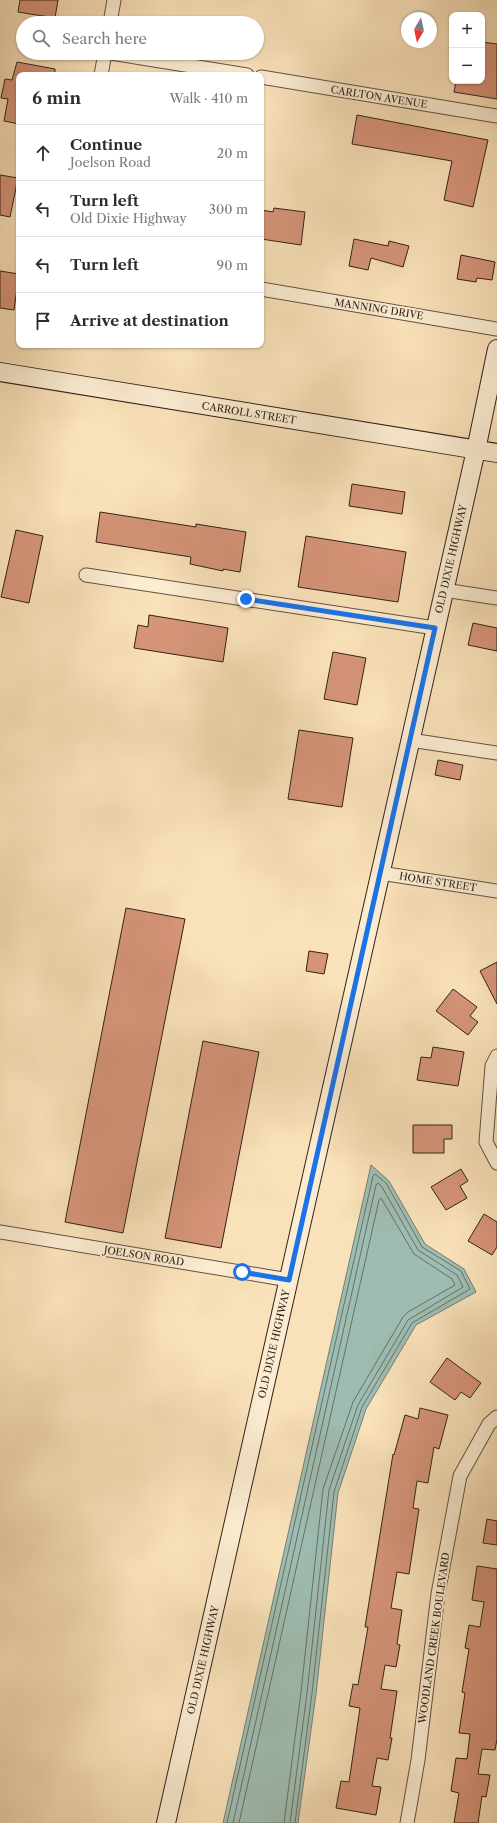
<!DOCTYPE html>
<meta charset="utf-8">
<style>
body{margin:0;font-family:"Libre Caslon Text",serif;background:#f2f2f3;color:#2b2b33}
.controls{position:absolute;right:12px;top:12px;display:grid;overflow:hidden;border-radius:8px;box-shadow:0 1px 3px #0004}
.controls button{width:36px;height:36px;display:grid;place-items:center;padding:0;border:0;border-bottom:1px solid #e1e1e2;background:#fff;color:#2b2b33;font:20px sans-serif}
.compass{position:absolute;left:401px;top:12px;width:36px;height:36px;border-radius:50%;background:#fff;box-shadow:0 1px 3px #0004;rotate:189deg}
.stop{position:absolute;width:12px;height:12px;margin:-9px;border:3px solid #1a73e8;border-radius:50%;background:#fff}
.stop.end{background:#1a73e8;border-color:#fff;box-shadow:0 1px 4px #0008}
.list{margin:0;padding:0;list-style:none}
h2{display:flex;justify-content:space-between;align-items:center;height:52px;margin:0;padding:0 16px;font-size:17px}
h2 small{font-size:13px;font-weight:400;color:#7c7c81}
.list li{display:grid;grid-template-columns:26px 1fr auto;gap:12px;align-items:center;box-sizing:border-box;height:56px;padding:0 16px;border-top:1px solid #e1e1e2}
.list b{display:block;font-size:15px;white-space:nowrap}
.list p{margin:0;font-size:13px;white-space:nowrap;color:#7c7c81}
.list em{font-size:13px;font-style:normal;color:#7c7c81}
.icon{flex:none;width:22px;height:22px;fill:none;stroke:currentColor;stroke-width:2;stroke-linecap:round;stroke-linejoin:round}
.map{position:relative;flex:none;width:497px;height:1823px;overflow:hidden}
.search{position:absolute;background:#fff;box-shadow:0 1px 3px #0004;left:16px;top:16px;width:248px;height:44px;display:flex;align-items:center;gap:10px;box-sizing:border-box;padding:0 14px;border-radius:22px;color:#7c7c81;font-size:15px}
.panel{position:absolute;background:#fff;box-shadow:0 1px 3px #0004;left:16px;top:72px;width:248px;height:276px;border-radius:8px}
.map>svg:first-child{display:block}
.water{fill:#9ebdb2;stroke:#737f75}
.lines{fill:none;stroke-linecap:round;stroke-linejoin:round}
.shore{stroke:#687066;stroke-width:1}
.building{fill:#d69479;stroke:#33221a}
.street-casing{stroke:#645242;stroke-width:15}
.secondary-casing{stroke:#33221a;stroke-width:20}
.street{stroke:#fbecd2;stroke-width:13}
.secondary{stroke:#fbecd2;stroke-width:18}
.route{stroke:#1a73e8;stroke-width:5}
.labels{text-anchor:middle;dominant-baseline:central;stroke-width:4;stroke-linejoin:round;paint-order:stroke}
.street-label{font-size:10px;fill:#33221a;stroke:#fbecd2}
</style>
<div class="map">
<svg width="497" height="1823" viewBox="0 0 497 1823">
<rect width="100%" height="100%" fill="#f9e1b9"/>
<filter id="stains"><feTurbulence type="fractalNoise" baseFrequency=".005" numOctaves="4"/><feColorMatrix values="0 0 0 0 .2 0 0 0 0 .09 0 0 0 0 .02 0 0 0 .5 -.17"/></filter>
<radialGradient id="worn" r=".72"><stop offset=".6" stop-color="#630" stop-opacity="0"/><stop offset="1" stop-color="#630" stop-opacity=".3"/></radialGradient>
<polygon class="water" points="371,1165 389,1181 425,1244 464,1269 476,1292 416,1325 366,1409 338,1493 316,1694 298,1823 223,1823"/>
<g class="lines">
<g class="shore">
<polyline points="227,1823 373,1176 375,1174 386,1183 422,1247 461,1271 470,1289 412,1323 362,1407 334,1492 312,1693 295,1823"/>
<polyline points="233,1823 376,1185 378,1183 382,1187 418,1250 457,1275 463,1287 408,1320 358,1405 329,1490 307,1693 290,1823"/>
<polyline points="239,1823 379,1200 381,1198 414,1254 452,1279 455,1285 408,1312 403,1317 353,1402 323,1489 301,1692 284,1823"/>
</g>
</g>
<g class="building">
<polygon points="20,0 58,0 55,18 18,12"/>
<polygon points="482,42 497,44 497,99 454,92 456,81 482,81"/>
<polygon points="17,62 55,69 55,75 19,75 19,124 4,121 8,99 1,98 5,79 12,80"/>
<polygon points="357,115 488,140 473,207 444,200 452,161 352,144"/>
<polygon points="0,175 18,178 10,217 0,215"/>
<polygon points="274,208 305,212 301,245 261,239 261,210 273,212"/>
<polygon points="354,239 388,246 389,241 409,246 403,267 371,258 368,270 349,266"/>
<polygon points="461,255 495,262 492,280 477,278 476,282 457,279"/>
<polygon points="0,271 19,274 14,310 0,308"/>
<polygon points="352,484 405,492 402,514 349,506"/>
<polygon points="100,512 196,527 196,524 246,532 240,572 223,569 223,571 190,564 191,557 96,542"/>
<polygon points="16,530 43,536 29,603 1,597"/>
<polygon points="306,536 406,552 398,602 298,587"/>
<polygon points="149,615 228,628 223,662 134,648 138,625 148,627"/>
<polygon points="473,623 497,628 497,651 468,645"/>
<polygon points="333,652 366,658 357,705 324,699"/>
<polygon points="299,730 353,738 342,807 288,799"/>
<polygon points="438,760 463,765 460,780 435,775"/>
<polygon points="126,908 185,919 123,1233 65,1222"/>
<polygon points="309,951 328,954 324,974 306,971"/>
<polygon points="497,962 497,1004 480,971"/>
<polygon points="453,989 477,1007 470,1016 478,1022 468,1035 436,1011"/>
<polygon points="203,1041 259,1052 221,1248 165,1238"/>
<polygon points="433,1047 464,1052 458,1086 417,1080 421,1057 431,1058"/>
<polygon points="413,1125 452,1125 452,1139 444,1139 444,1153 413,1153"/>
<polygon points="461,1169 468,1181 460,1186 467,1198 446,1210 431,1187"/>
<polygon points="484,1214 497,1222 497,1247 492,1255 468,1241"/>
<polygon points="447,1358 481,1383 470,1398 461,1392 455,1400 430,1382"/>
<polygon points="420,1408 448,1415 439,1449 434,1447 428,1483 417,1481 413,1508 419,1509 409,1574 397,1572 391,1608 402,1610 397,1644 400,1645 396,1667 385,1665 381,1689 397,1691 390,1738 392,1738 388,1760 377,1758 372,1786 381,1787 376,1815 336,1808 341,1781 349,1782 360,1708 349,1706 353,1684 358,1685 368,1627 365,1627 393,1454 394,1455 405,1415 418,1419"/>
<polygon points="487,1519 497,1521 497,1545 483,1543"/>
<polygon points="477,1566 497,1569 497,1739 495,1750 482,1749 478,1774 490,1775 486,1797 482,1796 478,1823 454,1823 459,1793 451,1791 456,1758 467,1759 470,1734 459,1733 465,1693 462,1692 469,1649 465,1648 469,1625 480,1627 484,1602 472,1600"/>
</g>
<g class="lines">
<defs>
<g id="street">
<polyline points="110,23 114,0"/>
<polyline points="111,53 247,75"/>
<polyline points="101,75 105,53"/>
<polyline points="261,77 497,116"/>
<polyline points="261,289 497,329"/>
<polyline points="86,575 435,628"/>
<polyline points="444,590 497,598"/>
<polyline points="410,740 497,753"/>
<polyline points="380,873 497,891"/>
<polyline points="497,1056 492,1066 486,1142 497,1163"/>
<polyline points="0,1232 289,1280"/>
<polyline points="407,1823 418,1760 438,1594 460,1476 489,1424 497,1417"/>
</g>
<g id="secondary">
<polyline points="0,372 497,453"/>
<polyline points="166,1823 476,450 497,349"/>
</g>
</defs>
<use href="#street" class="street-casing"/>
<use href="#secondary" class="secondary-casing"/>
<use href="#street" class="street"/>
<use href="#secondary" class="secondary"/>
</g>
<g class="lines">
<polyline class="route" points="242,1272 289,1280 435,628 246,599"/>
</g>
<g class="labels">
<g class="street-label">
<text transform="translate(379 97) rotate(9)">CARLTON AVENUE</text>
<text transform="translate(379 309) rotate(9)">MANNING DRIVE</text>
<text transform="translate(249 413) rotate(9)">CARROLL STREET</text>
<text transform="translate(451 559) rotate(-77)">OLD DIXIE HIGHWAY</text>
<text transform="translate(438 882) rotate(9)">HOME STREET</text>
<text transform="translate(144 1256) rotate(9)">JOELSON ROAD</text>
<text transform="translate(274 1344) rotate(-77)">OLD DIXIE HIGHWAY</text>
<text transform="translate(434 1638) rotate(-82)">WOODLAND CREEK BOULEVARD</text>
<text transform="translate(203 1660) rotate(-77)">OLD DIXIE HIGHWAY</text>
</g>
</g>
<rect width="100%" height="100%" filter="url(#stains)"/>
<rect width="100%" height="100%" fill="url(#worn)"/>
</svg>
<div class="controls">
<button>+</button>
<button>−</button>
</div>
<svg class="compass" viewBox="-18 -18 36 36"><path d="M0-13l5 13h-10z" fill="#e53935"/><path d="M0 13l5-13h-10z" fill="#7c7c81"/></svg>
<div class="stop" style="left:242px;top:1272px"></div>
<div class="stop end" style="left:246px;top:599px"></div>
<div class="search"><svg class="icon" aria-label="search" viewBox="0 0 24 24"><circle cx="10" cy="10" r="6"/><path d="M15 15l6 6"/></svg>Search here</div>
<section class="panel">
<h2>6 min<small>Walk · 410 m</small></h2>
<ul class="list">
<li><svg class="icon" aria-label="ahead" viewBox="0 0 24 24"><path d="M12 20V5M6 11l6-6 6 6"/></svg><div><b>Continue</b><p>Joelson Road</p></div><em>20 m</em></li>
<li><svg class="icon" aria-label="left" viewBox="0 0 24 24"><path d="M17 20v-9H6M10 6l-5 5 5 5"/></svg><div><b>Turn left</b><p>Old Dixie Highway</p></div><em>300 m</em></li>
<li><svg class="icon" aria-label="left" viewBox="0 0 24 24"><path d="M17 20v-9H6M10 6l-5 5 5 5"/></svg><div><b>Turn left</b></div><em>90 m</em></li>
<li><svg class="icon" aria-label="arrive" viewBox="0 0 24 24"><path d="M6 21V4h12l-3 4 3 4H6"/></svg><div><b>Arrive at destination</b></div></li>
</ul>
</section>
</div>
